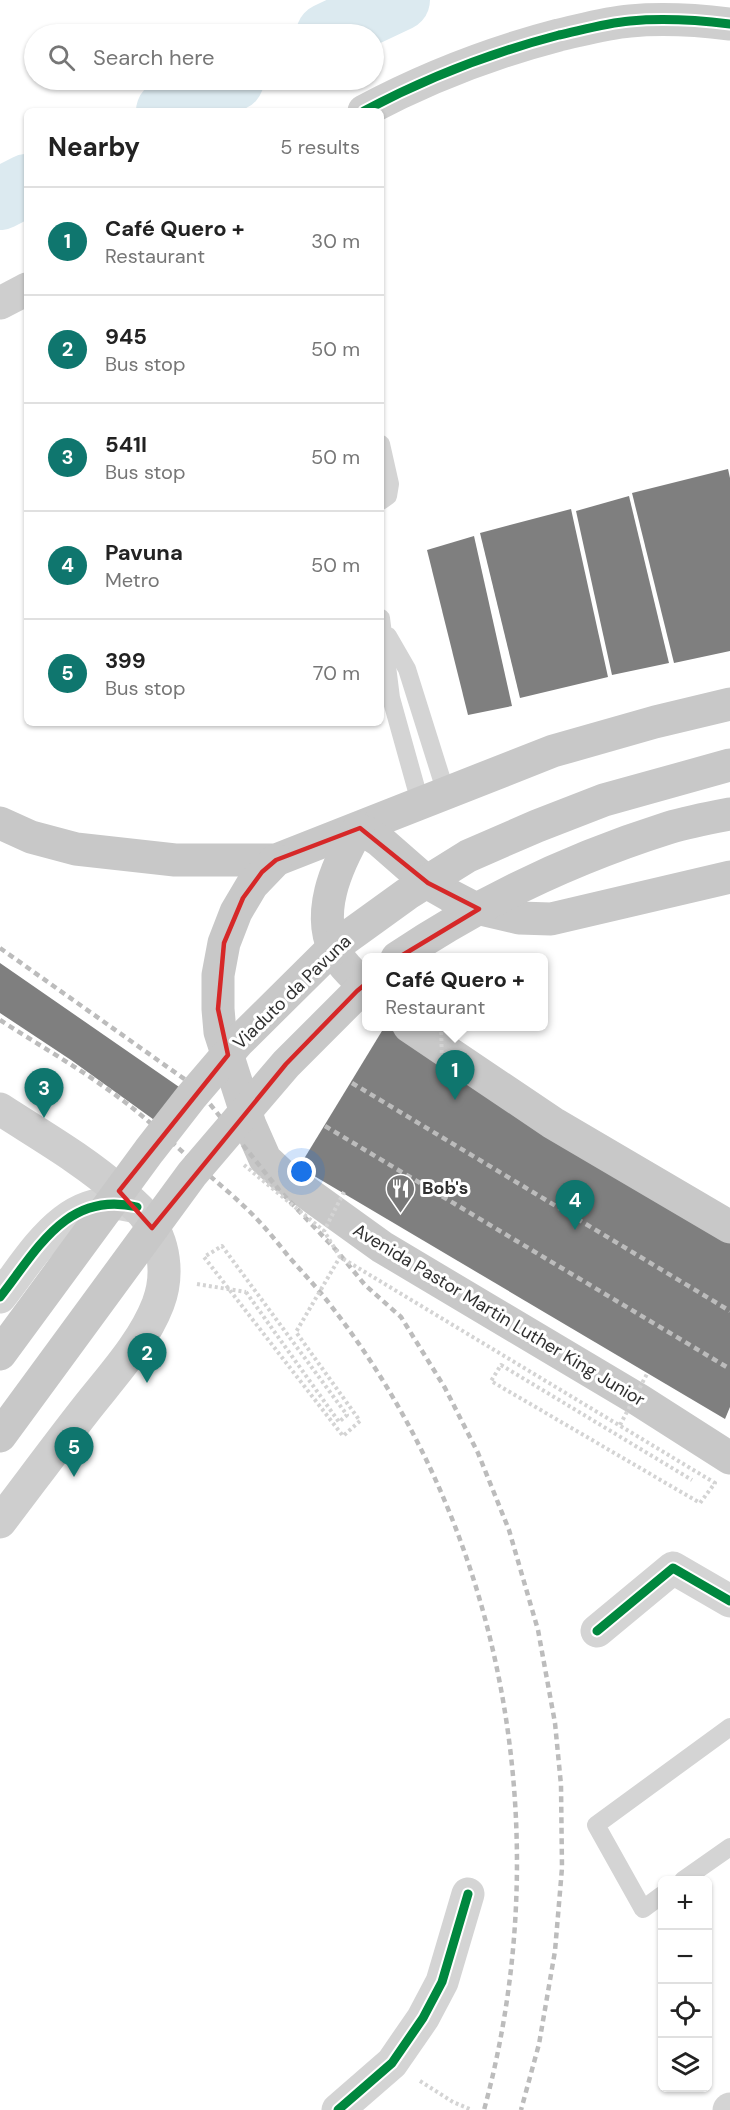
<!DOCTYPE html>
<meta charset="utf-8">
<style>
body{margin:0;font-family:"DM Sans",sans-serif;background:#f6f6f6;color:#222}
.controls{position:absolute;right:18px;bottom:18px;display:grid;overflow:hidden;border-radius:9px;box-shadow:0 2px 4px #0004}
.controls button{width:54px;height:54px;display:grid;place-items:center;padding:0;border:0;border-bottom:2px solid #e0e0e0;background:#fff;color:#222;font:30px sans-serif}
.you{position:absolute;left:302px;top:1172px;width:21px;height:21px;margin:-15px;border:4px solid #fff;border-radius:50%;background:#1a73e8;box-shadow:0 0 0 9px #1a73e833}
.badge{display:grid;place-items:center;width:39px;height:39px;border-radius:50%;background:#0f766e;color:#fff;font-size:20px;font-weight:700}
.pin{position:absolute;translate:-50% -50px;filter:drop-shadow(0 2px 3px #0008)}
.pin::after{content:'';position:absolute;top:32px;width:21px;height:18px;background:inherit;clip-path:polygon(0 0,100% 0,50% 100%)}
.popup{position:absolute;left:362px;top:953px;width:186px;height:78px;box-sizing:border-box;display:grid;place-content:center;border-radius:9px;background:#fff;filter:drop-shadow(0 2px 4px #0005);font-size:20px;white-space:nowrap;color:#767676}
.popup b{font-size:22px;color:#222}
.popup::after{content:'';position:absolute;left:50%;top:100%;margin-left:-12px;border:12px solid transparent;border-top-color:#fff}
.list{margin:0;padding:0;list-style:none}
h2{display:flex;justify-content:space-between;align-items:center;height:78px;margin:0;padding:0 24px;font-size:26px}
h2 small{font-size:20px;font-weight:400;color:#767676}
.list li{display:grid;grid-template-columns:39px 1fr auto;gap:18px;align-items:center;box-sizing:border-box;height:108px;padding:0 24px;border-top:2px solid #e0e0e0}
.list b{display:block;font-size:22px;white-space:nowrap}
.list p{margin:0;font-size:20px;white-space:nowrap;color:#767676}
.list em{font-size:20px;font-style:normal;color:#767676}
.icon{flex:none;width:33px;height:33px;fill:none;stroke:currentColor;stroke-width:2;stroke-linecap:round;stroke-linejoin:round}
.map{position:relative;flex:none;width:730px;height:2110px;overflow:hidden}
.search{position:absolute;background:#fff;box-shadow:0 2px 4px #0004;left:24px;top:24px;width:360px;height:66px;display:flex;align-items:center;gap:15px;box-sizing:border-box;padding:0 21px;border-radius:33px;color:#767676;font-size:22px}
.panel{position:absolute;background:#fff;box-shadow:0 2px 4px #0004;left:24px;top:108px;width:360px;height:618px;border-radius:9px}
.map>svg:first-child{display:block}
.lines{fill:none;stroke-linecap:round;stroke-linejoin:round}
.river{stroke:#dceaf0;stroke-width:62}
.building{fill:#7f7f7f}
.path{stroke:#d4d4d4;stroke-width:4;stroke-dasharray:3 3;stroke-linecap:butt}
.lane{stroke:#d4d4d4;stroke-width:18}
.street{stroke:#d4d4d4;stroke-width:33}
.secondary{stroke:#cecece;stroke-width:33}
.primary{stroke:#c8c8c8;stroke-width:33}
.rail{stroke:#bcbcbc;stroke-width:4.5;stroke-dasharray:6 4.5;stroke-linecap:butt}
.path-bridge{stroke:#d4d4d4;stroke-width:4;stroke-dasharray:3 3;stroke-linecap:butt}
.primary-bridge{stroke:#c8c8c8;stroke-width:33}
.cycleway-casing{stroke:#fff;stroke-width:13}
.cycleway{stroke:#00873e;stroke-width:9}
.marked{fill:none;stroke:#d62828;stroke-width:4.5;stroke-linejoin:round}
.labels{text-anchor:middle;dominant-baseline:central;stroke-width:6;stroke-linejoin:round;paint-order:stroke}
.street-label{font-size:18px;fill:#303030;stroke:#fff}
.poi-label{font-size:18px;font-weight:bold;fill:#303030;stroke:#fff;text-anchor:start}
</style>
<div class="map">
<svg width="730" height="2110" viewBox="0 0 730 2110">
<rect width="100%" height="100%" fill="#fff"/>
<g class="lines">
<g class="river">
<polyline points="327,34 399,0"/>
<polyline points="167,111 233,80"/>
<polyline points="0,199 27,185"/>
</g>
</g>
<g class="building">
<polygon points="728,469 730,478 730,651 674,663 632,493"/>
<polygon points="629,496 669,663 612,675 576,511"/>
<polygon points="571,509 608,677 520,698 480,533"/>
<polygon points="474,536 512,706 468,715 427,550"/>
<polygon points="0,963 182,1089 157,1122 71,1060 0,1013"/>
<polygon points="385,1026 730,1236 730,1407 725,1419 299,1167"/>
</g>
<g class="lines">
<g class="path">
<polyline points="197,1284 246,1292"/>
<polyline points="420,2081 453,2102 472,2110"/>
</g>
<g class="lane">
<polyline points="381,444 390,484 388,496 381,501"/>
<polyline points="381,618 391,698 420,802"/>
<polyline points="388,636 407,669 446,793"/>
<polyline points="683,1880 730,1847"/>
<polyline points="662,1895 643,1909 596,1825 730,1727"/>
</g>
<g class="street">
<path d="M0,1297C34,1254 67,1190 132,1206"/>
<polyline points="597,1631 673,1568 730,1601"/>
<polyline points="338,2110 392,2063 423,2018 442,1982 468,1894"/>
<polyline points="729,2110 730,2109"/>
</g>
<g class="secondary">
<path d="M364,111C426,78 490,53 559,35C582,30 606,23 630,21C663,18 697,20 730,24"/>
<polyline points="0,303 27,289"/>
<path d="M0,1109C40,1135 84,1160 120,1192C129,1200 139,1208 146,1217C165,1242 169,1275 158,1304C143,1343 111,1377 86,1409C57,1446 29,1484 0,1522"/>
</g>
<g class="primary">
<polyline points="0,823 31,837 76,849 175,860 276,860 553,751 655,722 730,704"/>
<polyline points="360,828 380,841 428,883 449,895 472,907 519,918 551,919 730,877"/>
<path d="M358,829C337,865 313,916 338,957C346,969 357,978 366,988"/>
<polyline points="276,860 252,885 236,912 224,943 218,975 218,1009 220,1032 250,1125 265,1159 282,1175 382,1247 639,1400 730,1458"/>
<polyline points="409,1026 553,1123 730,1227"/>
</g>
<g class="rail">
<polyline points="0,948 197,1088 280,1191 337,1251 365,1285 401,1317 445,1388 478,1453 509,1530 538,1630 555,1723 561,1785 562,1868 555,1951 539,2044 521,2110"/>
<path d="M0,1020C45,1049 93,1076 135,1110C158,1129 180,1150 203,1170C219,1184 236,1198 251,1213C265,1227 277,1242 289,1257C305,1275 321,1292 335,1311C507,1536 558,1839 484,2110"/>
<polyline points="352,1083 730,1311"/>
<polyline points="325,1126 730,1369"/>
</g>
<g class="path-bridge">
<polyline points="441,1026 442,1061"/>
<polyline points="244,1165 324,1231"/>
<polyline points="344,1192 324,1231 340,1257 715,1483 700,1503 491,1381 501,1365 692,1480"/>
<polyline points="246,1292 339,1422 347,1415 222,1246 204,1257 343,1436 360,1421 296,1332 340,1257"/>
<polyline points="620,1425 648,1372"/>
</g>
<g class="primary-bridge">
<path d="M397,958C480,902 573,858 668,828C688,822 709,818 730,814"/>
<polyline points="0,1354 149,1151 191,1097 238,1042 335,946 407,894 468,856 537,826 604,800 730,765"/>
<polyline points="0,1436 192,1174 286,1064 366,984"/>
</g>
<defs>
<g id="cycleway">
<path d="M364,111C426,78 490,53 559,35C582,30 606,23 630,21C663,18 697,20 730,24"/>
<path d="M0,1297C37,1250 67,1190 137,1207"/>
<polyline points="597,1631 673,1568 730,1601"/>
<polyline points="338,2110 392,2063 423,2018 442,1982 468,1894"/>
</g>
</defs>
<use href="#cycleway" class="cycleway-casing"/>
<use href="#cycleway" class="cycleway"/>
</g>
<path class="marked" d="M360,828L428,883L479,909L396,959L357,991L286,1064L152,1228L119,1191L228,1055L218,1009L224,943L243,898L262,872L276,860Z"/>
<defs>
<symbol id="restaurant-pin" viewBox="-11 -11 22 30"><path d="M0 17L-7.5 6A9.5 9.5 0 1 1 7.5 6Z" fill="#787878" stroke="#fff"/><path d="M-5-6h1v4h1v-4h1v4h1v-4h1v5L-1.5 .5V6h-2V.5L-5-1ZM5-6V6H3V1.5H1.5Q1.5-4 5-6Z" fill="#fff"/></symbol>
</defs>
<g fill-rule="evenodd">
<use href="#restaurant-pin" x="384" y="1172" width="33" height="45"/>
</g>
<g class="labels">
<g class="street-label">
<text transform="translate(292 992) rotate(-44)">Viaduto da Pavuna</text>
<text transform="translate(499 1315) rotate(31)">Avenida Pastor Martin Luther King Junior</text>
</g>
<g class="poi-label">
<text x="422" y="1188">Bob's</text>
</g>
</g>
</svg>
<div class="controls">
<button>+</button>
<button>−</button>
<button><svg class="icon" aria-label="locate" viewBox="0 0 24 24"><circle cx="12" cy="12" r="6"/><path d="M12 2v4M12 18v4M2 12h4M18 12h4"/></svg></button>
<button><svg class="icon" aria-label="layers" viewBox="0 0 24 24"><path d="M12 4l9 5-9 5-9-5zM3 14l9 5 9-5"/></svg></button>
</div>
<div class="you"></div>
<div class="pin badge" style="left:455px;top:1100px">1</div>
<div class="popup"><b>Café Quero +</b>Restaurant</div>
<div class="pin badge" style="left:147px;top:1383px">2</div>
<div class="pin badge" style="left:44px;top:1118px">3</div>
<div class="pin badge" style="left:575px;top:1230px">4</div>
<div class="pin badge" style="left:74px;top:1477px">5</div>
<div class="search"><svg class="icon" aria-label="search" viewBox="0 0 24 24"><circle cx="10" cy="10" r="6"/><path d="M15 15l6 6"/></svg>Search here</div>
<section class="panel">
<h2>Nearby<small>5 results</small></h2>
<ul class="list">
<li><span class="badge">1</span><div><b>Café Quero +</b><p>Restaurant</p></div><em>30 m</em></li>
<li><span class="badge">2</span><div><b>945</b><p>Bus stop</p></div><em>50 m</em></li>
<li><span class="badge">3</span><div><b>541I</b><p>Bus stop</p></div><em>50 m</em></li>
<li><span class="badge">4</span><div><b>Pavuna</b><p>Metro</p></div><em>50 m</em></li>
<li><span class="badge">5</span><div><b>399</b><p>Bus stop</p></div><em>70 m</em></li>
</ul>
</section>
</div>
